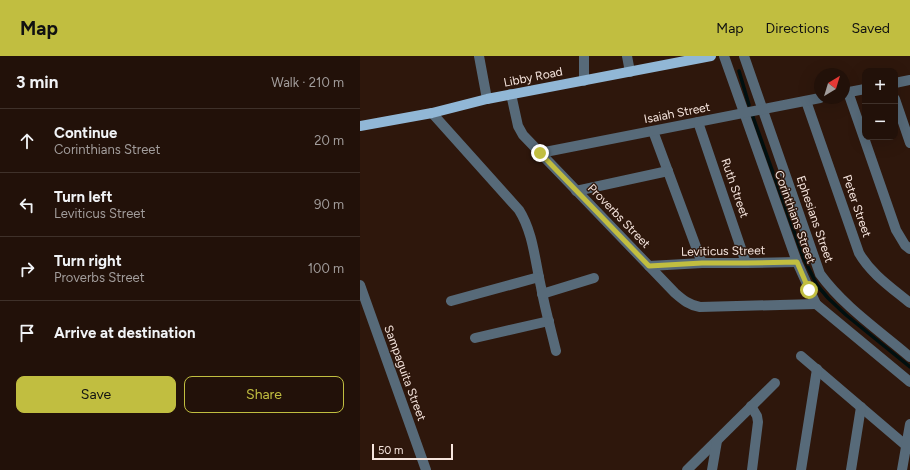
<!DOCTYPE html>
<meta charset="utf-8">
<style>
body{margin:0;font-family:Figtree,sans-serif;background:#2e1f17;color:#f1f3f6}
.controls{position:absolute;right:12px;top:12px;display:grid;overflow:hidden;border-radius:8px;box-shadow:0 4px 16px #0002}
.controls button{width:36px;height:36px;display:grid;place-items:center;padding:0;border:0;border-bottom:1px solid #3f312a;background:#221109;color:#f1f3f6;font:20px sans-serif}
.compass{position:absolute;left:454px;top:12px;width:36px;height:36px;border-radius:50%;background:#221109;box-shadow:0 4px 16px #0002;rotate:38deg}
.scale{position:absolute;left:12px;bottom:10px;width:81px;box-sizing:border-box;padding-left:4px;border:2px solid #f6e5de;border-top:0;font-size:11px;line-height:14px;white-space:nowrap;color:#f6e5de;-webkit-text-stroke:3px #2e170c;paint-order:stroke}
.stop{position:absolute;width:12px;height:12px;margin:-9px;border:3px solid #c1be40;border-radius:50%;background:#fff}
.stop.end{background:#c1be40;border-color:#fff;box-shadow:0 1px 4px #0008}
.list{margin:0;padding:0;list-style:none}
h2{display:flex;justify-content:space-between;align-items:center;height:52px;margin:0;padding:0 16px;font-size:17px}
h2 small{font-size:13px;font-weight:400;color:#a29d9c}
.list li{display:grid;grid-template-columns:26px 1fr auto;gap:12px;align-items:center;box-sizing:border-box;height:64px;padding:0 16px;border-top:1px solid #3f312a}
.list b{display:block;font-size:15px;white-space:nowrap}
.list p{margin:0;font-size:13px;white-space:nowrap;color:#a29d9c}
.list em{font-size:13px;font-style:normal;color:#a29d9c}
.actions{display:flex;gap:8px;padding:12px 16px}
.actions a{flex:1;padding:9px 0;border:1px solid #c1be40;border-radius:8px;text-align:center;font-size:14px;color:#c1be40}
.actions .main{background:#c1be40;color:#111}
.icon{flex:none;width:22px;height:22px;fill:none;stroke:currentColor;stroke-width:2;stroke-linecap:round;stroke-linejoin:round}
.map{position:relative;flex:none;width:550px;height:414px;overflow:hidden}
header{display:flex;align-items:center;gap:24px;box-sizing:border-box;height:56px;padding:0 20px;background:#c1be40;color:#111}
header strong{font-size:19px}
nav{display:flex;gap:22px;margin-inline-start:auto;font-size:14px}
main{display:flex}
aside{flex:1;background:#221109}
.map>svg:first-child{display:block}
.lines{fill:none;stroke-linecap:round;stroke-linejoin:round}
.stream{stroke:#000f0f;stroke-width:3.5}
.minor{stroke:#576a79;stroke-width:10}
.major{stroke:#91b7d6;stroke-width:10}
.route{stroke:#c1be40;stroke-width:5}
.labels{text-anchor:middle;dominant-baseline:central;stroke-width:3;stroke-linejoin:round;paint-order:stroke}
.street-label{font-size:12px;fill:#f6e5de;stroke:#2e170c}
</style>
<header>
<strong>Map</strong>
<nav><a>Map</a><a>Directions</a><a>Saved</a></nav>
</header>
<main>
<aside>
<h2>3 min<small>Walk · 210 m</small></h2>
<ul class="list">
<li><svg class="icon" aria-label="ahead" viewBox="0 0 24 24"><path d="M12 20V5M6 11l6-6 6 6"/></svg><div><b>Continue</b><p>Corinthians Street</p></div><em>20 m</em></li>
<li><svg class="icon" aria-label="left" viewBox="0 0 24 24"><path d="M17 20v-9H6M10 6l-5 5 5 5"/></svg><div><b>Turn left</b><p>Leviticus Street</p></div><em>90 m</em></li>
<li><svg class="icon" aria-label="right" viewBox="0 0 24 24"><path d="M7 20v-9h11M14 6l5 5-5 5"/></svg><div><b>Turn right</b><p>Proverbs Street</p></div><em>100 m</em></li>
<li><svg class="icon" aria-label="arrive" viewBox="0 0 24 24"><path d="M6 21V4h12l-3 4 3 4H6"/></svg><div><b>Arrive at destination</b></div></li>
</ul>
<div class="actions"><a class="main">Save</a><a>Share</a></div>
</aside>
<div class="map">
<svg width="550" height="414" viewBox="0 0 550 414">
<rect width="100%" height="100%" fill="#2e170c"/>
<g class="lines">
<g class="stream">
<polyline points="379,15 389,49"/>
<polyline points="393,61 444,203 457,229 468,242 486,259 550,311"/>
</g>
<g class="minor">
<polyline points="119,0 127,43"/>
<polyline points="267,0 270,16"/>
<polyline points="364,0 437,206 456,248 550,326"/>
<path d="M384,0L460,218C484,251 520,275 550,301"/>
<polyline points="224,25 224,0"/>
<polyline points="535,27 550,24"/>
<polyline points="488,36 536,174 545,189 550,193"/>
<polyline points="484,37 505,33"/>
<path d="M151,38L158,70L163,79L315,237C323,244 329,249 340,251L456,248"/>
<polyline points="535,43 550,87"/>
<path d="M446,45L499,197C511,218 532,232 550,247"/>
<path d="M72,57L159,154C173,176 175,205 181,231C185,253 191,274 196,295"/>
<polyline points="338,66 386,207"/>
<polyline points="293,75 342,207"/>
<polyline points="180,97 460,42"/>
<polyline points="216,135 308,115"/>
<polyline points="289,210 342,207 386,207 437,206"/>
<polyline points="0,229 66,414"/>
<polyline points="182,238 234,222"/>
<polyline points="91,245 179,221"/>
<polyline points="115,282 189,265"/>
<polyline points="441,300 550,393"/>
<polyline points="391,350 397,360 398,366 392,414"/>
<polyline points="327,414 415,327"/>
<polyline points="352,414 357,385"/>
<polyline points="441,414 457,313"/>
<polyline points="491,414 501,351"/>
<polyline points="542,414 550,368"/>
</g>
<polyline class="major" points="0,70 72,57 127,43 351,0"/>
</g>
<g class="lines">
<polyline class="route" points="180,97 289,210 342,207 386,207 437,206 449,234"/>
</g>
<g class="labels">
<g class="street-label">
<text transform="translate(173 21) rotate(-11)">Libby Road</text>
<text transform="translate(317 57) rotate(-11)">Isaiah Street</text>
<text transform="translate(375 132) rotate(71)">Ruth Street</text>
<text transform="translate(497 150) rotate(71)">Peter Street</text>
<text transform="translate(259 160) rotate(46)">Proverbs Street</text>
<text transform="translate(435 161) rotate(70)">Corinthians Street</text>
<text transform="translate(455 163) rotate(71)">Ephesians Street</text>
<text transform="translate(363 195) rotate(-1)">Leviticus Street</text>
<text transform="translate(45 317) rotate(70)">Sampaguita Street</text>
</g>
</g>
</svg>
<div class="controls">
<button>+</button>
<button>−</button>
</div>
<svg class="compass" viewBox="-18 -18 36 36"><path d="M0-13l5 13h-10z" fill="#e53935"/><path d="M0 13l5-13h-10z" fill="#a29d9c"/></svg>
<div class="scale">50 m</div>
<div class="stop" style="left:449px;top:234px"></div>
<div class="stop end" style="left:180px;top:97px"></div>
</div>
</main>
